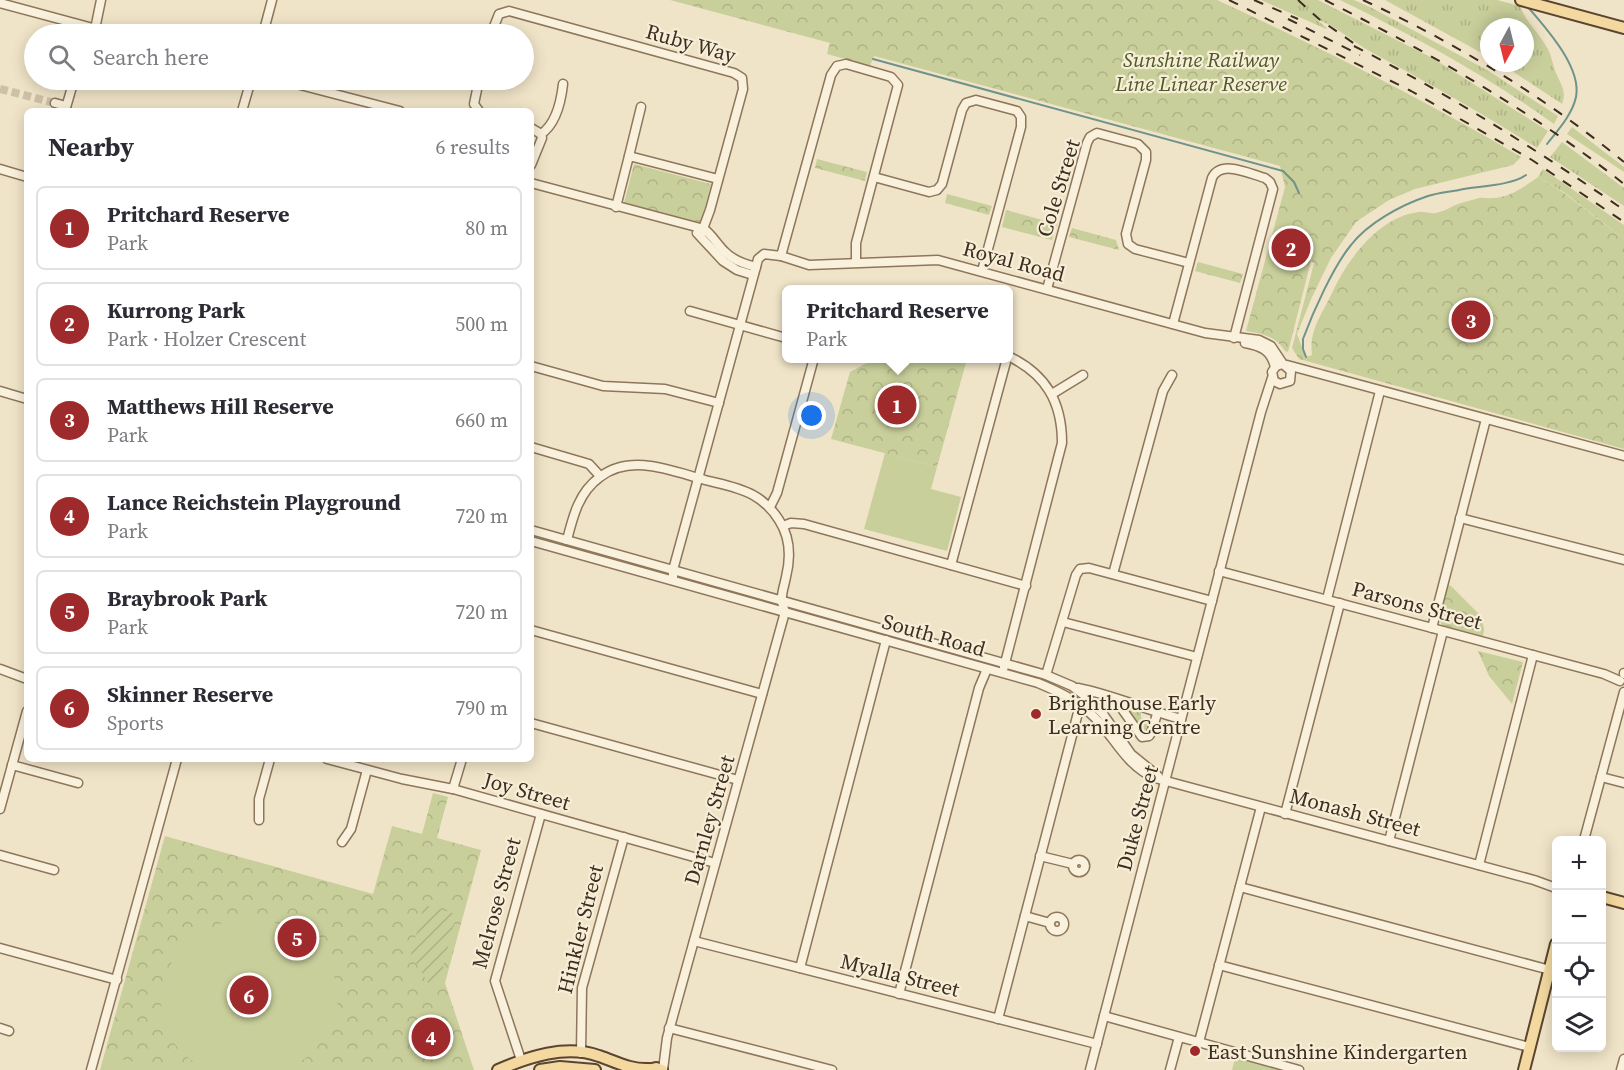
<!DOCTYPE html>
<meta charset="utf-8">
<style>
body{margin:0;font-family:"Source Serif 4",serif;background:#f7f7f7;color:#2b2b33}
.controls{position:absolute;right:18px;bottom:18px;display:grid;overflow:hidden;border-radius:9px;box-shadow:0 3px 15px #0003}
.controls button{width:54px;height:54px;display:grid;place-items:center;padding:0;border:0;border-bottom:2px solid #e1e1e2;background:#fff;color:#2b2b33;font:30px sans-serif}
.compass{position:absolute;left:1480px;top:18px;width:54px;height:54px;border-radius:50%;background:#fff;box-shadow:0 3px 15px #0003;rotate:187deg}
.you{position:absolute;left:812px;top:416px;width:21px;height:21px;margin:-15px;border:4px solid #fff;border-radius:50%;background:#1a73e8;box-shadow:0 0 0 9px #1a73e833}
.badge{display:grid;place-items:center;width:39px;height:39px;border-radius:50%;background:#9e2a2b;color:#fff;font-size:20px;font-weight:700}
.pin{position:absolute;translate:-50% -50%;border:3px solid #fff;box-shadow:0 2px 6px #0006}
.popup{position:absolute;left:782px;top:285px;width:231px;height:78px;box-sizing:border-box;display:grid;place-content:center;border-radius:9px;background:#fff;filter:drop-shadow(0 2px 4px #0005);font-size:20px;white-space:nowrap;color:#7c7c81}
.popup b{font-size:22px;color:#2b2b33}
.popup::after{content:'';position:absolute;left:50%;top:100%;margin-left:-12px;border:12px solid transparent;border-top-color:#fff}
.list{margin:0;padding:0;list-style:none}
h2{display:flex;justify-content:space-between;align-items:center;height:78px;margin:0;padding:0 24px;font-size:26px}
h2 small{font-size:20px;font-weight:400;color:#7c7c81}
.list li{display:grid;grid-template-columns:39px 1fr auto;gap:18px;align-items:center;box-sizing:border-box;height:84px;margin:0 12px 12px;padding:0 12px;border:2px solid #e1e1e2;border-radius:9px}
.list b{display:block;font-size:22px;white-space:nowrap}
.list p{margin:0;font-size:20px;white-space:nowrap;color:#7c7c81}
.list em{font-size:20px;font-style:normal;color:#7c7c81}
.icon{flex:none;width:33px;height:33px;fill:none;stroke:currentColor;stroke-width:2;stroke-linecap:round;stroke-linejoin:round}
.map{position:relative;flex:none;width:1624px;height:1070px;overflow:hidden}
.search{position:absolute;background:#fff;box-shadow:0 3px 15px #0003;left:24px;top:24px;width:510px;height:66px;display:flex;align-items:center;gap:15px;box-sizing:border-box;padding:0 21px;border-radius:33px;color:#7c7c81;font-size:22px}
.panel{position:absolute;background:#fff;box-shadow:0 3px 15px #0003;left:24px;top:108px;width:510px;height:654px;border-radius:9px}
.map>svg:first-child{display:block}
.grass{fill:url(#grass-tufts)}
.park{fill:url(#park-crowns)}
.garden{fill:url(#garden-furrows)}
.pitch{fill:#c9cf9b}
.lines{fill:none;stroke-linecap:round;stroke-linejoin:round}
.stream{stroke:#6f938a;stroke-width:2}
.minor-tunnel{stroke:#ccc0a6;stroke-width:8;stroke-dasharray:8 4;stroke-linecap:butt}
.minor-casing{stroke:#8d765c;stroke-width:11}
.major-casing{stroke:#5b4430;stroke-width:14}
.minor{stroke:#faf1dc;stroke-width:8}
.major{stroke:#f3d9a0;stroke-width:10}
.rail{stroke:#3d2e20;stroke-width:2;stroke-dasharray:10 10;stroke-linecap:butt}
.poi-dot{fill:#9e2a2b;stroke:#f7eed8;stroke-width:2}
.labels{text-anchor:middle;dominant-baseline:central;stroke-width:4.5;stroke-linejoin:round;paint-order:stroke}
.street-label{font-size:21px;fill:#3d2e20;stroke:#f7eed8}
.park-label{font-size:21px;font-style:italic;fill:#4d5a26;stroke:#f7eed8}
.poi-label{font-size:21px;fill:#3d2e20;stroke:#f7eed8;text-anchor:start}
</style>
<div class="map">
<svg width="1624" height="1070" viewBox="0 0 1624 1070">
<defs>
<pattern id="grass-tufts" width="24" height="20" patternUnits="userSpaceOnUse" patternTransform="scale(1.5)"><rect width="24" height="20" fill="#c9cf9b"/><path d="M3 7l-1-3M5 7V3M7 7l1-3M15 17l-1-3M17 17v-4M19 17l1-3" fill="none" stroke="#aeb285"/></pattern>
<pattern id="park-crowns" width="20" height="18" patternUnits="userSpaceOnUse" patternTransform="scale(1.5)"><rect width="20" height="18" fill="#c9cf9b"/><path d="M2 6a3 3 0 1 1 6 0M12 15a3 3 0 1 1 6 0" fill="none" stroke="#aeb285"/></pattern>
<pattern id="garden-furrows" width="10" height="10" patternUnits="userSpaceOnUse" patternTransform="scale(1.5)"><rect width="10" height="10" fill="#c9cf9b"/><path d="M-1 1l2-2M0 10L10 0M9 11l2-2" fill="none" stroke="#aeb285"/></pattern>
</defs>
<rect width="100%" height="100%" fill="#f0e4c8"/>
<g class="grass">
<path d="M1261,0H1318L1434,59L1548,131L1537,148C1483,114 1427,82 1371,52C1352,41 1336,26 1316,19L1327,28L1326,29Z"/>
<path d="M1340,0H1354L1372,8L1487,70L1558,116L1554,124C1487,76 1414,36 1340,0Z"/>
<path d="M1385,0H1497L1520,6C1526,22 1538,32 1546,46C1552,54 1552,64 1556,73C1561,85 1567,91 1562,104L1500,63H1525V27H1489V57Z"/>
<polygon points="1572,127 1624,167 1624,172 1567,134"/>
<polygon points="1562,142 1624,188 1624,206 1550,157"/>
<polygon points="1543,169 1624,225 1624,239 1565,193 1538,177"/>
<polygon points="1126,706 1139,710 1141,713 1141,718 1153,721 1150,731 1143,734 1125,709"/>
</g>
<g class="park">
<path d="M670,0H1217C1321,48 1423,99 1521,157L1513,165L1415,189L1389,200L1356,222L1331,258L1312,297L1297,334L1306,357L1312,355C1309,330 1321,316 1331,295C1347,260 1377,218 1418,212C1424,211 1430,214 1436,213C1444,212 1453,205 1461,203C1467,201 1473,200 1479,198C1484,197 1488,199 1493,198C1510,198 1525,186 1538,177L1564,193L1624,239V449L1299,359L1292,348L1314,263L1311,261L1288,352L1285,351C1275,336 1263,334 1246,331L1285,187L1280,166L874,56L870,66L827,54L830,43Z"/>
<polygon points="817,159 867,172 865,181 815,168"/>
<polygon points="634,164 711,184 701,223 624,203"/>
<polygon points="947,194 992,206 989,215 945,203"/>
<polygon points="1006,210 1057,224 1052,240 1002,227"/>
<polygon points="1072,228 1116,240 1119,250 1069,237"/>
<polygon points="1198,262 1243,274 1240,283 1195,271"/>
<polygon points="874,359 967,359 937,467 831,439 850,372"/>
<polygon points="1448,585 1451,586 1482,617 1484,630 1483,637 1442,625 1439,619"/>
<polygon points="1478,651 1523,662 1512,704 1489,676"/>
<polygon points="433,793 448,797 437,838 481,850 445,983 474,1070 100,1070 165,836 373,894 392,826 422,834"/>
<polygon points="1235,1058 1284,1070 1232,1070"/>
</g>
<polygon class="garden" points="424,905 456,914 440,980 430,986 411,954"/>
<g class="pitch">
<polygon points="885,453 937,467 931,489 961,497 947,551 864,529"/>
<path d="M257,919C324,927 367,997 314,1050C307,1058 294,1068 284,1070C275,1070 265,1070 256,1070C241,1070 226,1070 211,1070C202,1069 194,1062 187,1057C144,1021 158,956 204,931C220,922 238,919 257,919Z"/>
<polygon points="119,1059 140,1063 141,1070 114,1070"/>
</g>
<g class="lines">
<g class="stream">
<path d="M1527,6C1545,27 1582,67 1576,97C1572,115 1558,130 1547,144"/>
<polyline points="873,59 1283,171 1294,182 1299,193"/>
<path d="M1306,357L1303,349V339C1313,312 1333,267 1351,245C1368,223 1401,205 1428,196C1438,193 1449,192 1459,190C1478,186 1510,186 1526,175"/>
</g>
<polyline class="minor-tunnel" points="0,89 55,103"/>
<defs>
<g id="minor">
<polyline points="0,3 115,34"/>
<polyline points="94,34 101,0"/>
<polyline points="263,34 272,0"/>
<polyline points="491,34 499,14 509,11 734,73 742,78 743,89 710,210 701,234"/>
<polyline points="281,80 400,111"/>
<polyline points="55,103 66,106"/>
<polyline points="65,111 74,80"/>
<polyline points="242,111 251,80"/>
<polyline points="479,111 474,104 479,80"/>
<polyline points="531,128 541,134 542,138 531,165"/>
<path d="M541,134C556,124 561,102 563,84"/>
<polyline points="629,156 641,107"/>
<polyline points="0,169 27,177"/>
<polyline points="874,177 929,192 937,190 942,184 962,110 966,103 976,100 1017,111 1021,117 1021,127 982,271"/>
<path d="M531,183L704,229C712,235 717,244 724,251C732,260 744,264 756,267"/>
<polyline points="616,207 629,156 718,179"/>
<polyline points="697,233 723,261 737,270 753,275"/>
<polyline points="781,256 831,75 837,66 846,64 891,77 898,85 856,243 856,262"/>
<polyline points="1047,289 1087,143 1090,137 1097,133 1138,144 1146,152 1146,160 1126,234 1128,244 1135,249 1189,263"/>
<polyline points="690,311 786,338"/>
<path d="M1173,324L1212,178C1221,159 1250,174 1265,178L1270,182L1273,189L1234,338"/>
<path d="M1245,343C1261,346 1271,350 1275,367"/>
<polyline points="1287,365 1624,456"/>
<polyline points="531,366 603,386 665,389 719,403"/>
<polyline points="0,391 27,399"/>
<polyline points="1052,394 1083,375"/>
<polyline points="531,447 589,464 600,476"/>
<polyline points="770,507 777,493 814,358"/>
<polyline points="1460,518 1624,560"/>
<polyline points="783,526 791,523 804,524 1026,586"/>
<polyline points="531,530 1046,675 1072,686 1084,695 1103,714 1131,754 1158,776"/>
<path d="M567,540C573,516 579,492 600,477C631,453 672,471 705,480C721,484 739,487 753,495C764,501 772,509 779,520C790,537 791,557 786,577C783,592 779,597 785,612L667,1038L663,1070"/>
<path d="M531,541L1038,683C1057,691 1075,699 1090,713C1114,734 1124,765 1155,778L1534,880L1556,888"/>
<polyline points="951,565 1007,358"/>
<polyline points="1219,571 1604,674 1620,681"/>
<polyline points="1113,574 1163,391 1172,375"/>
<polyline points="673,580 673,570 756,267 758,259 764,254 781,256 809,265 938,260 1205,333 1259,340 1271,346 1283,364 1291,371 1290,381 1280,384 1274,381 1272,372 1276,366 1283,364"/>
<polyline points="1327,599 1380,391"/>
<polyline points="1063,622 1197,657"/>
<polyline points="1432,628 1486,419"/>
<polyline points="531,630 762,694"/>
<path d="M1004,667L1062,443C1062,402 1046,374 1008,356"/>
<polyline points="0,669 27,679"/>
<polyline points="1624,674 1624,673"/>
<polyline points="1046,675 1076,575 1080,569 1089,568 1212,601"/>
<path d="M1078,688C1113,695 1146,710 1181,719"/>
<polyline points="1123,702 1122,709 1142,737 1149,736 1151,733 1158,711"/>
<polyline points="531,723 738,780"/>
<polyline points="327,759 402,779 453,789 715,863"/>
<polyline points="12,765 78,783"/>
<polyline points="1601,777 1624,783"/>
<polyline points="453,789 462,759"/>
<polyline points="0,809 27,711"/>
<polyline points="1285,814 1340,603"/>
<polyline points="259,820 259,799 270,759"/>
<polyline points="1584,840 1624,692"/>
<polyline points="1389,841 1443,631"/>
<polyline points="342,842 351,829 367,770"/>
<polyline points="0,855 54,870"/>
<polyline points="1040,856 1073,864"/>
<circle cx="1079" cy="866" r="6"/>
<polyline points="1479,865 1533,655"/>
<polyline points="1240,887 1550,970"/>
<polyline points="1025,916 1050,923"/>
<circle cx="1057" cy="924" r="7"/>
<polyline points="694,941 1097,1044"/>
<polyline points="0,948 117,980"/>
<polyline points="1219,965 1529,1047"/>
<polyline points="800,968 886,640"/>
<polyline points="899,994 979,688 987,669"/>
<polyline points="1104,1016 1299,1070"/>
<polyline points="998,1019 1080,705"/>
<polyline points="0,1028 9,1031"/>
<polyline points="669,1028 832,1070"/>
<polyline points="1199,1042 1261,807"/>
<polyline points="581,1053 582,988 624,837"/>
<polyline points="521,1060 495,981 541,814"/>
<polyline points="91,1070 177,759"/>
<polyline points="1090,1070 1261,412 1272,378"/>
<polyline points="1170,1070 1179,1037"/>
<polyline points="1621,1070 1624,1059"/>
</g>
<g id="major">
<polyline points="1521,0 1624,28"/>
<polyline points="1602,897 1624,903"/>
<path d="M498,1070C528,1057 566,1044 599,1056C617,1062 630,1070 649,1069"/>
<polyline points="540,1070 560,1067 595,1070"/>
<polyline points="648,1070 656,1068 662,1070"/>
<polyline points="1524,1070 1556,944"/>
</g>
</defs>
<use href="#minor" class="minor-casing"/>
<use href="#major" class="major-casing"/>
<use href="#minor" class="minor"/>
<use href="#major" class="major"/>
<g class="rail">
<polyline points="1229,0 1411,91 1532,160 1624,222"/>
<polyline points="1254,0 1298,19"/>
<polyline points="1298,0 1319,19 1359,47"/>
<path d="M1325,0C1430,53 1532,111 1624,184"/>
<path d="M1363,0C1456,43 1545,97 1624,162"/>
<polyline points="1288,19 1360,55"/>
<path d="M1354,46C1449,94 1537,150 1624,210"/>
</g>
</g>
<g class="poi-dot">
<circle cx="1036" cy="714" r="6"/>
<circle cx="1195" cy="1051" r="6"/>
</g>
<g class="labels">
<g class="street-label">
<text transform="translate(691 43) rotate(16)">Ruby Way</text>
<text transform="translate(1058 188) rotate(-73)">Cole Street</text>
<text transform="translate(1014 261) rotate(15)">Royal Road</text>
<text transform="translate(1417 605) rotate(15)">Parsons Street</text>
<text transform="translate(934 635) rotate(16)">South Road</text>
<text transform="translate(527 791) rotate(16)">Joy Street</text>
<text transform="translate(1355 812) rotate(15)">Monash Street</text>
<text transform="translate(1137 818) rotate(-75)">Duke Street</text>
<text transform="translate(709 820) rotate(-74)">Darnley Street</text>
<text transform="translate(496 903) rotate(-75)">Melrose Street</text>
<text transform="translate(580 929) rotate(-76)">Hinkler Street</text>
<text transform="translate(900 975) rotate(14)">Myalla Street</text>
</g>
<g class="park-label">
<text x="1201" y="59">Sunshine Railway<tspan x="1201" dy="24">Line Linear Reserve</tspan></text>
</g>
<g class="poi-label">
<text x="1048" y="702">Brighthouse Early<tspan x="1048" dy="24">Learning Centre</tspan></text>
<text x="1207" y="1051">East Sunshine Kindergarten</text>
</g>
</g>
</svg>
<div class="controls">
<button>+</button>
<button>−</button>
<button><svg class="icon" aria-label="locate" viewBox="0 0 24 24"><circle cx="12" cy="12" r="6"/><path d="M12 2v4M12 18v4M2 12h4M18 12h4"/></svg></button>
<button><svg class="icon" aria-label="layers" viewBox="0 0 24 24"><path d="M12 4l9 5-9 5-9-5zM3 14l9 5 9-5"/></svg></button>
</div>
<svg class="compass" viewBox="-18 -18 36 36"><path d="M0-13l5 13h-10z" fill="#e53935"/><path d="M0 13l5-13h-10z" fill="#7c7c81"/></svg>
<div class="you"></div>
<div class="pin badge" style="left:897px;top:405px">1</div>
<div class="popup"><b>Pritchard Reserve</b>Park</div>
<div class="pin badge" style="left:1291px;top:248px">2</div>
<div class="pin badge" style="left:1471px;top:320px">3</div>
<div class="pin badge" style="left:431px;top:1037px">4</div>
<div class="pin badge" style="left:297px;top:938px">5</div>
<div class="pin badge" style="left:249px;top:995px">6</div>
<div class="search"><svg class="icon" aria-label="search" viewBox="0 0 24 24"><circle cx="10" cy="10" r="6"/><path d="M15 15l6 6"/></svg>Search here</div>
<section class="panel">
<h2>Nearby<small>6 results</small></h2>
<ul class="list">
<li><span class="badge">1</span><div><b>Pritchard Reserve</b><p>Park</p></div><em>80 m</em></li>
<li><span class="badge">2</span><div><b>Kurrong Park</b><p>Park · Holzer Crescent</p></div><em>500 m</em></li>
<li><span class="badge">3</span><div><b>Matthews Hill Reserve</b><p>Park</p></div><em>660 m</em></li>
<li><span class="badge">4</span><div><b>Lance Reichstein Playground</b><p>Park</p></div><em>720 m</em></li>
<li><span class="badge">5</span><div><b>Braybrook Park</b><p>Park</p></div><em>720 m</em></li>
<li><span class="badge">6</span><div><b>Skinner Reserve</b><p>Sports</p></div><em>790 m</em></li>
</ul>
</section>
</div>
